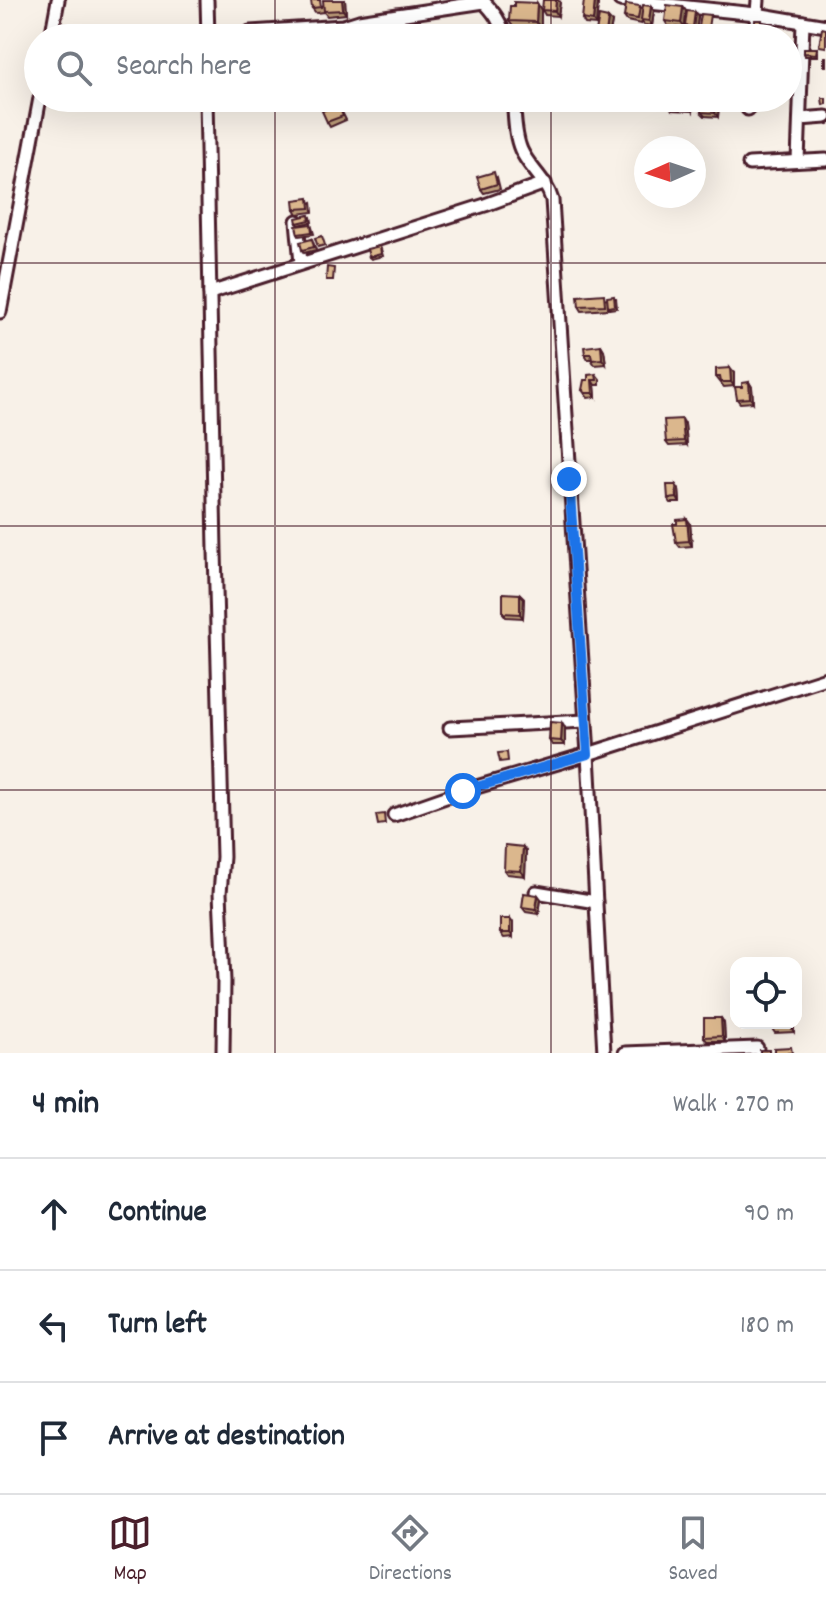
<!DOCTYPE html>
<meta charset="utf-8">
<style>
body{margin:0;font-family:Dekko,sans-serif;background:#f2f2f3;color:#1f2937}
.controls{position:absolute;right:24px;bottom:24px;display:grid;overflow:hidden;border-radius:16px;box-shadow:0 8px 32px #0002}
.controls button{width:72px;height:72px;display:grid;place-items:center;padding:0;border:0;border-bottom:2px solid #e0e1e3;background:#fff;color:#1f2937;font:40px sans-serif}
.compass{position:absolute;left:634px;top:136px;width:72px;height:72px;border-radius:50%;background:#fff;box-shadow:0 8px 32px #0002;rotate:267deg}
.stop{position:absolute;width:24px;height:24px;margin:-18px;border:6px solid #1a73e8;border-radius:50%;background:#fff}
.stop.end{background:#1a73e8;border-color:#fff;box-shadow:0 2px 8px #0008}
.list{margin:0;padding:0;list-style:none}
h2{display:flex;justify-content:space-between;align-items:center;height:104px;margin:0;padding:0 32px;font-size:34px}
h2 small{font-size:26px;font-weight:400;color:#747a83}
.list li{display:grid;grid-template-columns:52px 1fr auto;gap:24px;align-items:center;box-sizing:border-box;height:112px;padding:0 32px;border-top:2px solid #e0e1e3}
.list b{display:block;font-size:30px;white-space:nowrap}
.list em{font-size:26px;font-style:normal;color:#747a83}
.icon{flex:none;width:44px;height:44px;fill:none;stroke:currentColor;stroke-width:2;stroke-linecap:round;stroke-linejoin:round}
.map{position:relative;flex:none;width:826px;height:1053px;overflow:hidden}
.search{position:absolute;background:#fff;box-shadow:0 8px 32px #0002;left:24px;right:24px;top:24px;height:88px;display:flex;align-items:center;gap:20px;box-sizing:border-box;padding:0 28px;border-radius:44px;color:#747a83;font-size:30px}
.sheet{height:440px;background:#fff}
nav{display:flex;justify-content:space-around;align-items:center;box-sizing:border-box;height:112px;border-top:2px solid #e0e1e3;background:#fff;font-size:22px;color:#747a83}
nav a{display:grid;justify-items:center;gap:4px}
nav .on{color:#4a1f2b}
.map>svg:first-child{display:block}
.lines{fill:none;stroke-linecap:round;stroke-linejoin:round}
.minor-casing{stroke:#4a1f2b;stroke-width:17}
.minor{stroke:#fff;stroke-width:11}
.wall{fill:#bc9d79;stroke:#4a1f2b;stroke-width:2}
.shaded-wall{fill:#998063;stroke:#4a1f2b;stroke-width:2}
.building{fill:#dbb78d;stroke:#4a1f2b;stroke-width:2}
.route{stroke:#1a73e8;stroke-width:10}
.grid{fill:none;stroke:#4a1f2b;stroke-width:2;stroke-opacity:0.55}
</style>
<div class="map">
<svg width="826" height="1053" viewBox="0 0 826 1053">
<rect width="100%" height="100%" fill="#f8f1e8"/>
<filter id="ink" filterUnits="userSpaceOnUse"><feTurbulence type="fractalNoise" baseFrequency=".0125" numOctaves="2"/><feDisplacementMap in="SourceGraphic" scale="16" xChannelSelector="R" yChannelSelector="G"/><feConvolveMatrix kernelMatrix="1 2 1 2 8 2 1 2 1" color-interpolation-filters="sRGB"/></filter>
<g filter="url(#ink)">
<g class="lines">
<defs>
<g id="minor">
<polyline points="207,0 208,38"/>
<path d="M482,0C494,12 501,22 505,38"/>
<polyline points="620,0 756,14 826,26"/>
<polyline points="250,32 343,26 359,21 398,15"/>
<polyline points="504,36 523,38"/>
<polyline points="51,38 58,0"/>
<polyline points="401,38 398,15 484,2"/>
<polyline points="755,38 758,0"/>
<polyline points="206,98 215,550 223,857 220,893 224,981 223,1053"/>
<polyline points="409,98 409,101"/>
<path d="M513,98C515,115 514,134 521,150C529,168 546,179 552,200L588,754L604,1053"/>
<polyline points="748,109 749,98"/>
<polyline points="800,119 826,117"/>
<polyline points="798,161 803,22"/>
<polyline points="749,164 826,160"/>
<polyline points="297,221 301,263"/>
<polyline points="210,293 485,205 545,183"/>
<polyline points="0,312 40,98"/>
<polyline points="450,728 585,721"/>
<polyline points="394,815 463,791 588,754 826,678"/>
<polyline points="536,892 596,902"/>
<polyline points="625,1053 757,1048"/>
</g>
</defs>
<use href="#minor" class="minor-casing"/>
<use href="#minor" class="minor"/>
</g>
<g class="wall">
<polygon points="345,0 346,14 327,16 324,12 316,13 312,8"/>
<polygon points="595,0 598,4 596,25 585,24 582,19"/>
<polygon points="560,2 558,16 545,15 542,10"/>
<polygon points="537,3 541,10 541,29 514,28 509,21 514,6"/>
<polygon points="640,6 642,9 651,6 654,11 652,26 644,25 642,22 641,24 627,21 624,17"/>
<polygon points="683,7 686,11 685,28 668,26 665,21"/>
<polygon points="698,17 696,31 701,36 688,30 685,26"/>
<polygon points="612,22 609,38 599,36 596,32"/>
<polygon points="817,48 818,51 818,56 805,56 804,53"/>
<polygon points="678,98 697,98 697,100 690,99 693,104 693,111 672,110 669,105"/>
<polygon points="722,98 743,98 742,104 725,103"/>
<polygon points="716,99 719,104 718,117 705,116 701,112"/>
<polygon points="338,104 346,120 330,127 327,122"/>
<polygon points="497,177 500,189 484,193 481,189"/>
<polygon points="312,202 313,212 298,214 295,209"/>
<polygon points="311,217 312,222 299,225 297,223"/>
<polygon points="311,224 314,234 299,236 298,234"/>
<polygon points="312,239 316,250 304,253 302,250"/>
<polygon points="381,249 383,256 371,259 369,257"/>
<polygon points="607,298 616,298 617,308 610,309 608,304 608,309 582,311 579,306"/>
<polygon points="601,345 604,350 606,364 595,365 591,359 588,359 585,354"/>
<polygon points="734,373 734,386 724,387 716,377"/>
<polygon points="596,374 600,379 600,385 595,385 596,397 588,398 582,390 588,380"/>
<polygon points="749,382 752,387 753,402 740,403 737,399 742,387"/>
<polygon points="685,424 687,445 669,446 666,442"/>
<polygon points="679,489 680,503 671,503 668,499"/>
<polygon points="687,519 690,523 692,546 680,547 676,542 677,524"/>
<polygon points="520,594 524,598 523,618 506,617 503,613"/>
<polygon points="565,728 565,745 552,745 549,740"/>
<polygon points="523,847 526,851 525,876 507,874 504,870"/>
<polygon points="538,895 541,899 539,914 526,912 522,907"/>
<polygon points="513,923 513,937 504,938 500,933"/>
<polygon points="721,1018 724,1023 725,1041 707,1041 704,1037"/>
<polygon points="770,1023 794,1023 794,1032 775,1033 770,1026"/>
</g>
<g class="shaded-wall">
<polygon points="342,0 345,0 346,14 343,10"/>
<polygon points="556,0 558,0 560,2 558,16 555,11"/>
<polygon points="595,0 598,4 596,25 593,21"/>
<polygon points="537,3 541,10 541,29 536,22"/>
<polygon points="651,6 654,11 652,26 649,21"/>
<polygon points="683,7 686,11 685,28 681,23"/>
<polygon points="695,12 698,17 696,32 693,27"/>
<polygon points="608,18 612,22 609,38 606,34"/>
<polygon points="690,99 693,104 693,111 690,106"/>
<polygon points="716,99 719,104 718,117 715,113"/>
<polygon points="601,345 604,350 606,364 602,359"/>
<polygon points="730,368 734,373 734,386 731,382"/>
<polygon points="592,380 595,385 596,397 593,393"/>
<polygon points="749,382 752,387 753,402 750,398"/>
<polygon points="682,419 685,424 687,445 684,441"/>
<polygon points="676,485 679,489 680,503 677,498"/>
<polygon points="687,519 690,523 692,546 689,541"/>
<polygon points="520,594 524,598 523,618 520,614"/>
<polygon points="562,723 565,728 565,745 561,741"/>
<polygon points="523,847 526,851 525,876 521,871"/>
<polygon points="538,895 541,899 539,914 536,909"/>
<polygon points="510,919 513,923 513,937 510,933"/>
<polygon points="721,1018 724,1023 725,1041 722,1036"/>
<polygon points="789,1023 794,1023 794,1032 789,1025"/>
</g>
<g class="building">
<polygon points="311,0 320,0 321,7 312,8"/>
<polygon points="323,0 342,0 343,10 324,11"/>
<polygon points="543,0 556,0 555,11 542,10"/>
<polygon points="584,0 595,0 593,21 582,19"/>
<polygon points="514,2 537,3 536,22 509,21 510,6 514,6"/>
<polygon points="626,4 640,6 638,19 624,17"/>
<polygon points="643,5 651,6 649,21 641,20"/>
<polygon points="667,5 683,7 681,23 665,21"/>
<polygon points="687,11 695,12 693,27 685,26"/>
<polygon points="701,14 710,15 708,28 699,27"/>
<polygon points="599,16 608,18 606,34 596,32"/>
<polygon points="755,20 762,20 760,36 754,36"/>
<polygon points="766,23 774,23 773,37 766,36"/>
<polygon points="822,28 826,29 826,47 819,46"/>
<polygon points="310,30 319,30 320,38 311,38"/>
<rect x="687" y="31" width="10" height="7"/>
<polygon points="730,32 742,34 741,38 729,38"/>
<polygon points="306,34 306,38 296,38 296,35"/>
<polygon points="337,34 338,38 324,38 324,35"/>
<polygon points="710,34 718,35 717,38 710,38"/>
<polygon points="804,48 817,48 816,54 804,53"/>
<rect x="824" y="57" width="2" height="9"/>
<rect x="418" y="98" width="11" height="4"/>
<polygon points="669,98 690,99 690,106 669,105"/>
<polygon points="703,98 716,99 715,113 701,112"/>
<polygon points="722,98 739,98 739,100"/>
<polygon points="822,98 826,98 826,104 823,105"/>
<polygon points="338,104 343,116 327,122 322,111"/>
<polygon points="494,172 497,184 481,189 477,177"/>
<polygon points="309,198 310,208 295,209 294,200"/>
<polygon points="309,215 310,220 297,223 296,218"/>
<polygon points="311,224 312,232 298,234 296,226"/>
<polygon points="322,236 325,245 318,247 315,238"/>
<polygon points="312,239 314,247 302,250 300,242"/>
<polygon points="380,246 381,254 369,257 367,249"/>
<polygon points="327,267 334,268 333,280 326,280"/>
<polygon points="604,294 605,305 579,306 578,296"/>
<polygon points="614,296 615,306 608,307 607,297"/>
<polygon points="601,345 602,359 592,360 591,354 585,354 584,347"/>
<polygon points="730,368 731,382 721,382 720,377 716,377 716,369"/>
<polygon points="596,374 597,380 592,380 593,393 585,393 584,390 582,390 584,380 588,380 588,375"/>
<polygon points="749,382 750,398 737,399 735,387 742,387 742,383"/>
<polygon points="682,419 684,441 666,442 664,420"/>
<polygon points="667,485 676,485 677,498 668,499"/>
<polygon points="687,519 689,541 676,542 673,524 677,524 677,520"/>
<polygon points="503,593 520,594 520,614 503,613"/>
<polygon points="550,722 562,723 561,741 549,740"/>
<polygon points="507,752 508,761 500,762 498,753"/>
<polygon points="384,814 385,824 378,825 376,815"/>
<polygon points="505,845 523,847 521,871 504,870"/>
<polygon points="524,893 538,895 536,909 522,907"/>
<rect x="500" y="919" width="10" height="14"/>
<polygon points="704,1018 721,1018 722,1036 704,1037"/>
<polygon points="770,1023 789,1023 789,1025 770,1026"/>
<polygon points="791,1047 792,1053 774,1053 774,1048"/>
<rect x="760" y="1050" width="9" height="3"/>
</g>
</g>
<g class="lines" filter="url(#ink)">
<polyline class="route" points="463,791 588,754 569,479"/>
</g>
<path class="grid" d="M275,0V38M551,0V38M275,98V1053M551,98V1053M0,263H826M0,526H826M0,790H826"/>
</svg>
<div class="controls">
<button><svg class="icon" aria-label="locate" viewBox="0 0 24 24"><circle cx="12" cy="12" r="6"/><path d="M12 2v4M12 18v4M2 12h4M18 12h4"/></svg></button>
</div>
<svg class="compass" viewBox="-18 -18 36 36"><path d="M0-13l5 13h-10z" fill="#e53935"/><path d="M0 13l5-13h-10z" fill="#747a83"/></svg>
<div class="stop" style="left:463px;top:791px"></div>
<div class="stop end" style="left:569px;top:479px"></div>
<div class="search"><svg class="icon" aria-label="search" viewBox="0 0 24 24"><circle cx="10" cy="10" r="6"/><path d="M15 15l6 6"/></svg>Search here</div>
</div>
<section class="sheet">
<h2>4 min<small>Walk · 270 m</small></h2>
<ul class="list">
<li><svg class="icon" aria-label="ahead" viewBox="0 0 24 24"><path d="M12 20V5M6 11l6-6 6 6"/></svg><div><b>Continue</b></div><em>90 m</em></li>
<li><svg class="icon" aria-label="left" viewBox="0 0 24 24"><path d="M17 20v-9H6M10 6l-5 5 5 5"/></svg><div><b>Turn left</b></div><em>180 m</em></li>
<li><svg class="icon" aria-label="arrive" viewBox="0 0 24 24"><path d="M6 21V4h12l-3 4 3 4H6"/></svg><div><b>Arrive at destination</b></div></li>
</ul>
</section>
<nav>
<a class="on"><svg class="icon" aria-label="map" viewBox="0 0 24 24"><path d="M3 6l6-2 6 2 6-2v14l-6 2-6-2-6 2zM9 4v14M15 6v14"/></svg>Map</a>
<a><svg class="icon" aria-label="directions" viewBox="0 0 24 24"><path d="M12 3l9 9-9 9-9-9zM9 14v-3h6M13 9l2 2-2 2"/></svg>Directions</a>
<a><svg class="icon" aria-label="saved" viewBox="0 0 24 24"><path d="M7 4h10v16l-5-4-5 4z"/></svg>Saved</a>
</nav>
